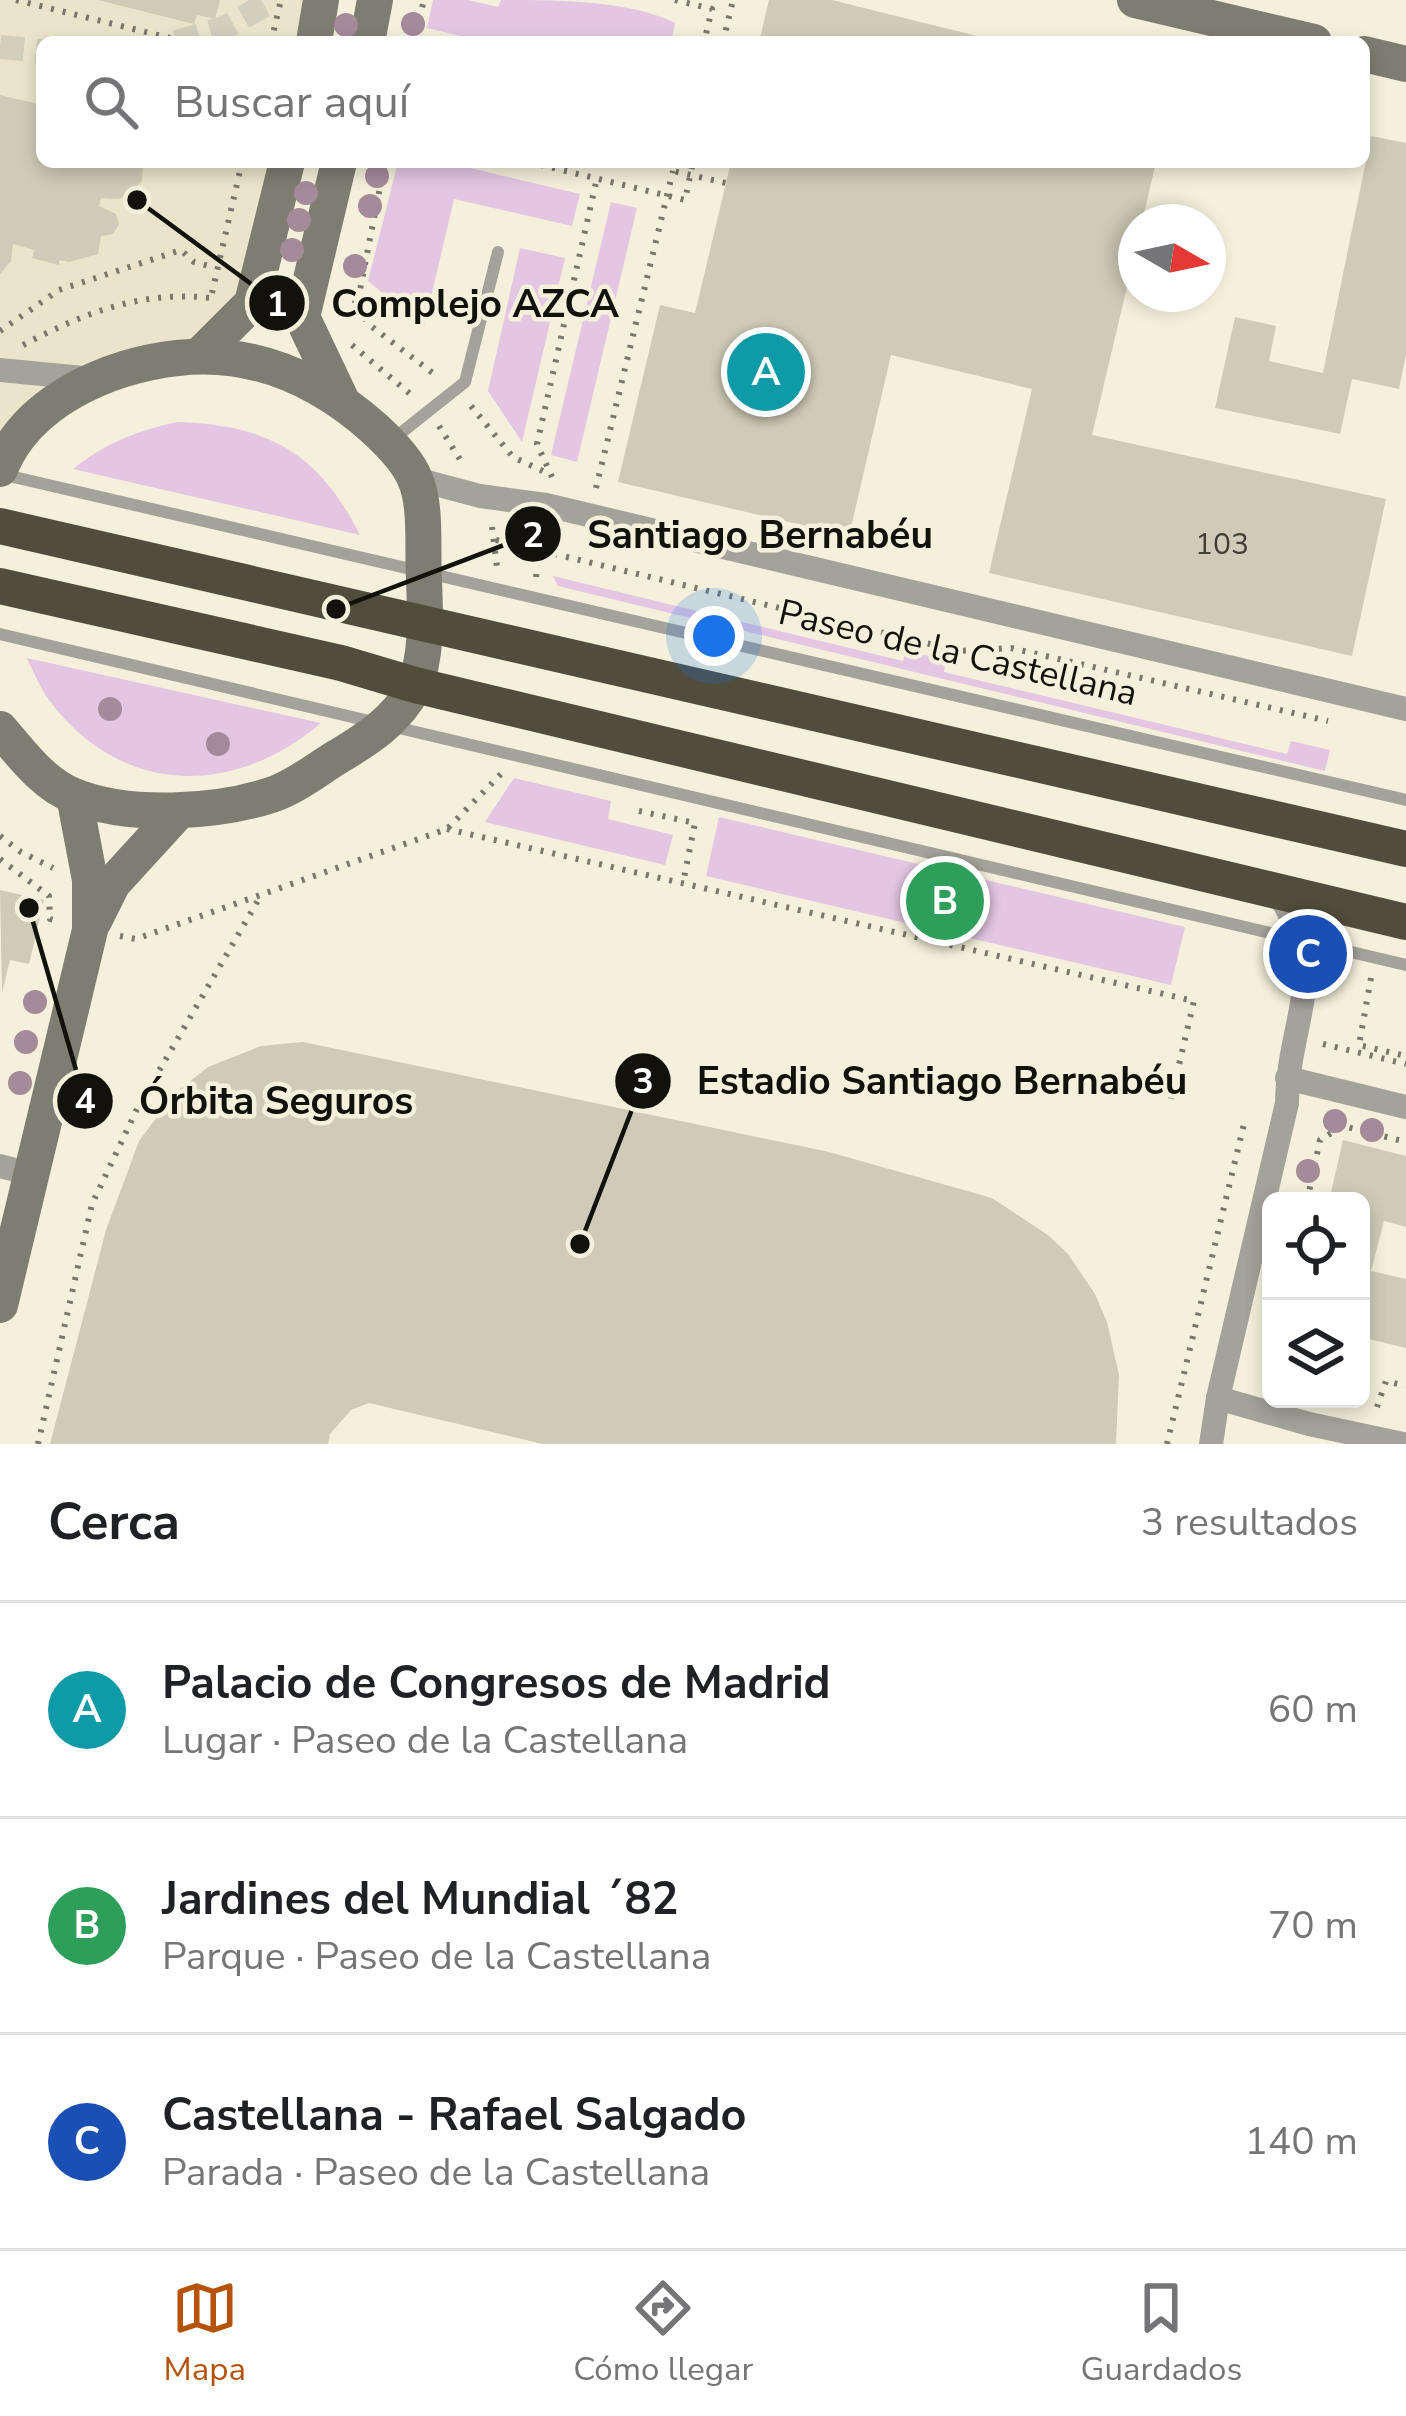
<!DOCTYPE html>
<html lang="es">
<meta charset="utf-8">
<style>
body{margin:0;font-family:"Nunito Sans",sans-serif;background:#f2f2f2;color:#202124}
.controls{position:absolute;right:36px;bottom:36px;display:grid;overflow:hidden;border-radius:18px;box-shadow:0 6px 18px #0003}
.controls button{width:108px;height:108px;display:grid;place-items:center;padding:0;border:0;border-bottom:3px solid #e0e0e0;background:#fff;color:#202124;font:60px sans-serif}
.compass{position:absolute;left:1118px;top:204px;width:108px;height:108px;border-radius:50%;background:#fff;box-shadow:0 6px 18px #0003;rotate:99deg}
.you{position:absolute;left:714px;top:636px;width:42px;height:42px;margin:-30px;border:9px solid #fff;border-radius:50%;background:#1a73e8;box-shadow:0 0 0 18px #1a73e833}
.badge{display:grid;place-items:center;width:78px;height:78px;border-radius:50%;background:#b45309;color:#fff;font-size:39px;font-weight:700}
.pin{position:absolute;translate:-50% -50%;border:6px solid #fff;box-shadow:0 3px 12px #0006}
.list{margin:0;padding:0;list-style:none}
h2{display:flex;justify-content:space-between;align-items:center;height:156px;margin:0;padding:0 48px;font-size:51px}
h2 small{font-size:39px;font-weight:400;color:#757577}
.list li{display:grid;grid-template-columns:78px 1fr auto;gap:36px;align-items:center;box-sizing:border-box;height:216px;padding:0 48px;border-top:3px solid #e0e0e0}
.list b{display:block;font-size:45px;white-space:nowrap}
.list p{margin:0;font-size:39px;white-space:nowrap;color:#757577}
.list em{font-size:39px;font-style:normal;color:#757577}
.icon{flex:none;width:66px;height:66px;fill:none;stroke:currentColor;stroke-width:2;stroke-linecap:round;stroke-linejoin:round}
.map{position:relative;flex:none;width:1406px;height:1444px;overflow:hidden}
.search{position:absolute;background:#fff;box-shadow:0 6px 18px #0003;left:36px;right:36px;top:36px;height:132px;display:flex;align-items:center;gap:30px;box-sizing:border-box;padding:0 42px;border-radius:18px;color:#757577;font-size:45px}
.sheet{height:804px;background:#fff}
nav{display:flex;justify-content:space-around;align-items:center;box-sizing:border-box;height:168px;border-top:3px solid #e0e0e0;background:#fff;font-size:33px;color:#757577}
nav a{display:grid;justify-items:center;gap:6px}
nav .on{color:#b45309}
.map>svg:first-child{display:block}
.built{fill:#eae5ca}
.green{fill:#e4c6e3}
.building{fill:#cfcbb8}
.lines{fill:none;stroke-linecap:round;stroke-linejoin:round}
.street-tunnel{stroke:#d2cfbd;stroke-width:24;stroke-dasharray:24 12;stroke-linecap:butt}
.path{stroke:#7a776b;stroke-width:6;stroke-dasharray:3 9;stroke-linecap:butt}
.lane{stroke:#a4a29a;stroke-width:12}
.street{stroke:#a4a29a;stroke-width:24}
.secondary{stroke:#7f7d71;stroke-width:36}
.highway{stroke:#504d3c;stroke-width:36}
.tree{fill:#a58a9a}
.labels{text-anchor:middle;dominant-baseline:central;stroke-width:9;stroke-linejoin:round;paint-order:stroke}
.number-label{font-size:30px;fill:#424036}
.street-label{font-size:36px;fill:#13110b;stroke:#f4f0dc}
.leader{fill:none;stroke:#13110b;stroke-width:4.5}
.callout-dot{fill:#13110b;stroke:#f4f0dc;stroke-width:4.5}
.mark-label{font-size:36px;text-anchor:middle;font-weight:bold;fill:#fff}
.callout-label{font-size:39px;text-anchor:middle;font-weight:bold;fill:#13110b;stroke:#f4f0dc;stroke-width:9;stroke-linejoin:round;paint-order:stroke}
</style>
<div class="map">
<svg width="1406" height="1444" viewBox="0 0 1406 1444">
<rect width="100%" height="100%" fill="#f4f0dc"/>
<polygon class="built" points="0,0 321,0 314,42 42,42 42,162 284,162 259,279 200,355 95,379 0,469"/>
<g class="green">
<path d="M433,0H468L498,7L501,0C555,0 629,0 675,23L671,42H486L427,28Z"/>
<polygon points="398,162 445,162 580,194 572,226 454,199 424,327 368,281"/>
<polygon points="611,202 637,208 577,462 551,455"/>
<polygon points="520,248 565,258 522,442 488,391"/>
<path d="M177,422C268,425 318,452 360,535L73,469C105,443 137,431 177,422Z"/>
<polygon points="553,576 903,661 906,651 946,660 944,672 1287,754 1291,741 1330,750 1325,771 558,586"/>
<path d="M27,659V658L321,723C234,797 121,797 49,700C40,688 34,672 27,659Z"/>
<polygon points="514,778 611,801 608,819 673,835 665,865 485,822"/>
<polygon points="719,817 1185,927 1171,985 706,876"/>
</g>
<g class="building">
<polygon points="98,0 220,0 215,19 197,15 194,24"/>
<polygon points="769,0 832,0 1001,42 759,42"/>
<polygon points="0,95 42,105 42,162 143,162 142,180 132,193 119,199 101,198 99,206 116,214 119,224 113,234 101,236 98,254 69,262 59,260 59,265 32,258 34,250 13,244 11,261 0,274"/>
<polygon points="1371,136 1406,143 1406,354 1399,389 1352,379 1340,434 1215,408 1235,317 1276,326 1269,361 1323,373"/>
<polygon points="731,162 1156,162 1142,222 1136,222 1136,249 1092,435 1386,499 1352,656 989,573 1032,389 891,355 849,536 618,482 660,305 695,313"/>
<polygon points="0,890 44,900 29,964 10,960 2,993"/>
<polygon points="303,1042 829,1152 992,1198 1048,1235 1068,1254 1095,1294 1107,1322 1119,1375 1116,1444 543,1444 369,1403 351,1410 330,1434 328,1444 50,1444 106,1230 139,1141 175,1093 208,1067 261,1046"/>
<polygon points="1343,1140 1406,1156 1406,1227 1384,1221 1371,1271 1406,1279 1406,1348 1361,1337 1361,1201 1329,1201"/>
</g>
<g class="lines">
<g class="street-tunnel">
<polyline points="176,42 224,28 274,0"/>
<polyline points="0,47 42,51"/>
</g>
<g class="path">
<polyline points="16,0 186,42"/>
<polyline points="675,0 712,9 704,42"/>
<polyline points="271,42 281,0"/>
<polyline points="413,42 424,0"/>
<polyline points="723,42 733,0"/>
<polyline points="529,162 685,200 693,162"/>
<polyline points="675,162 673,171 726,183"/>
<polyline points="212,293 242,162"/>
<polyline points="341,297 358,301 367,323 438,377"/>
<polyline points="358,300 385,162"/>
<polyline points="0,331 59,290 181,250 194,262 209,266"/>
<path d="M23,345C82,314 141,290 210,298"/>
<polyline points="352,345 415,398"/>
<polyline points="471,406 513,457 549,474"/>
<polyline points="439,426 461,461"/>
<polyline points="552,477 537,444 597,178"/>
<polyline points="596,488 673,171"/>
<polyline points="492,527 497,567"/>
<polyline points="496,540 959,651 1011,648 1328,721"/>
<polyline points="536,577 541,531"/>
<polyline points="639,811 695,823 683,883"/>
<polyline points="447,829 1194,1001 1169,1107"/>
<polyline points="0,836 21,852 53,868"/>
<polyline points="0,859 49,896 50,919 60,922"/>
<polyline points="120,936 136,939 447,829 502,773"/>
<polyline points="1371,978 1359,1045 1406,1056"/>
<polyline points="1323,1044 1406,1064"/>
<polyline points="1307,1201 1320,1140 1343,1126 1406,1142"/>
<polyline points="1377,1407 1386,1381 1406,1386"/>
<polyline points="38,1444 92,1204 138,1107 260,897"/>
<polyline points="1167,1444 1244,1124"/>
</g>
<g class="lane">
<polyline points="392,440 465,382 498,252"/>
<polyline points="1,474 1406,800"/>
<polyline points="0,634 1406,965"/>
</g>
<g class="street">
<polyline points="0,370 93,379"/>
<polyline points="416,479 480,496 546,505 1406,709"/>
<polyline points="1287,1078 1406,1107"/>
<polyline points="0,1166 31,1174"/>
<polyline points="1218,1398 1309,1424 1403,1444"/>
<path d="M1211,1444L1218,1398L1287,1103C1288,1020 1332,971 1277,893"/>
</g>
<g class="secondary">
<polyline points="1135,0 1314,42"/>
<polyline points="314,42 321,0"/>
<polyline points="367,42 375,0"/>
<polyline points="1364,54 1406,64"/>
<polyline points="339,162 302,317 340,397"/>
<polyline points="200,355 252,303 287,162"/>
<path d="M0,469C27,401 108,366 177,358C254,349 319,379 375,429C389,442 408,461 415,479C427,506 422,549 424,579C425,612 428,655 414,687C397,721 366,740 334,759C315,771 293,788 271,795C216,813 129,818 74,796C43,784 21,753 0,729"/>
<polyline points="94,921 113,883 177,813"/>
<polyline points="0,1305 90,930 90,880 74,796"/>
</g>
<g class="highway">
<polyline points="0,526 1406,849"/>
<polyline points="0,586 341,663 415,685 1406,922"/>
</g>
</g>
<g class="tree">
<circle cx="413" cy="24" r="12"/>
<circle cx="346" cy="25" r="12"/>
<circle cx="377" cy="176" r="12"/>
<circle cx="306" cy="193" r="12"/>
<circle cx="370" cy="206" r="12"/>
<circle cx="299" cy="220" r="12"/>
<circle cx="292" cy="250" r="12"/>
<circle cx="355" cy="266" r="12"/>
<circle cx="110" cy="709" r="12"/>
<circle cx="218" cy="744" r="12"/>
<circle cx="35" cy="1002" r="12"/>
<circle cx="26" cy="1042" r="12"/>
<circle cx="20" cy="1083" r="12"/>
<circle cx="1335" cy="1121" r="12"/>
<circle cx="1372" cy="1130" r="12"/>
<circle cx="1308" cy="1171" r="12"/>
</g>
<g class="labels">
<g class="number-label">
<text x="1222" y="544">103</text>
</g>
<g class="street-label">
<text transform="translate(958 653) rotate(13)">Paseo de la Castellana</text>
</g>
</g>
<path class="leader" d="M137 200L277 303M336 609L533 534M580 1244L643 1081M29 908L85 1101"/>
<g class="callout-dot">
<circle cx="137" cy="200" r="12"/>
<circle cx="336" cy="609" r="12"/>
<circle cx="580" cy="1244" r="12"/>
<circle cx="29" cy="908" r="12"/>
<circle cx="277" cy="303" r="30"/>
<circle cx="533" cy="534" r="30"/>
<circle cx="643" cy="1081" r="30"/>
<circle cx="85" cy="1101" r="30"/>
</g>
<g class="mark-label">
<text x="277" y="316">1</text>
<text x="533" y="547">2</text>
<text x="643" y="1093">3</text>
<text x="85" y="1113">4</text>
</g>
<g class="callout-label">
<text x="475" y="317">Complejo AZCA</text>
<text x="760" y="548">Santiago Bernabéu</text>
<text x="942" y="1094">Estadio Santiago Bernabéu</text>
<text x="276" y="1114">Órbita Seguros</text>
</g>
</svg>
<div class="controls">
<button><svg class="icon" aria-label="locate" viewBox="0 0 24 24"><circle cx="12" cy="12" r="6"/><path d="M12 2v4M12 18v4M2 12h4M18 12h4"/></svg></button>
<button><svg class="icon" aria-label="layers" viewBox="0 0 24 24"><path d="M12 4l9 5-9 5-9-5zM3 14l9 5 9-5"/></svg></button>
</div>
<svg class="compass" viewBox="-18 -18 36 36"><path d="M0-13l5 13h-10z" fill="#e53935"/><path d="M0 13l5-13h-10z" fill="#757577"/></svg>
<div class="you"></div>
<div class="pin badge" style="left:766px;top:372px;background:#0f9aa8">A</div>
<div class="pin badge" style="left:945px;top:901px;background:#2e9e5b">B</div>
<div class="pin badge" style="left:1308px;top:954px;background:#1a4fb4">C</div>
<div class="search"><svg class="icon" aria-label="search" viewBox="0 0 24 24"><circle cx="10" cy="10" r="6"/><path d="M15 15l6 6"/></svg>Buscar aquí</div>
</div>
<section class="sheet">
<h2>Cerca<small>3 resultados</small></h2>
<ul class="list">
<li><span class="badge" style="background:#0f9aa8">A</span><div><b>Palacio de Congresos de Madrid</b><p>Lugar · Paseo de la Castellana</p></div><em>60 m</em></li>
<li><span class="badge" style="background:#2e9e5b">B</span><div><b>Jardines del Mundial ´82</b><p>Parque · Paseo de la Castellana</p></div><em>70 m</em></li>
<li><span class="badge" style="background:#1a4fb4">C</span><div><b>Castellana - Rafael Salgado</b><p>Parada · Paseo de la Castellana</p></div><em>140 m</em></li>
</ul>
</section>
<nav>
<a class="on"><svg class="icon" aria-label="map" viewBox="0 0 24 24"><path d="M3 6l6-2 6 2 6-2v14l-6 2-6-2-6 2zM9 4v14M15 6v14"/></svg>Mapa</a>
<a><svg class="icon" aria-label="directions" viewBox="0 0 24 24"><path d="M12 3l9 9-9 9-9-9zM9 14v-3h6M13 9l2 2-2 2"/></svg>Cómo llegar</a>
<a><svg class="icon" aria-label="saved" viewBox="0 0 24 24"><path d="M7 4h10v16l-5-4-5 4z"/></svg>Guardados</a>
</nav>
